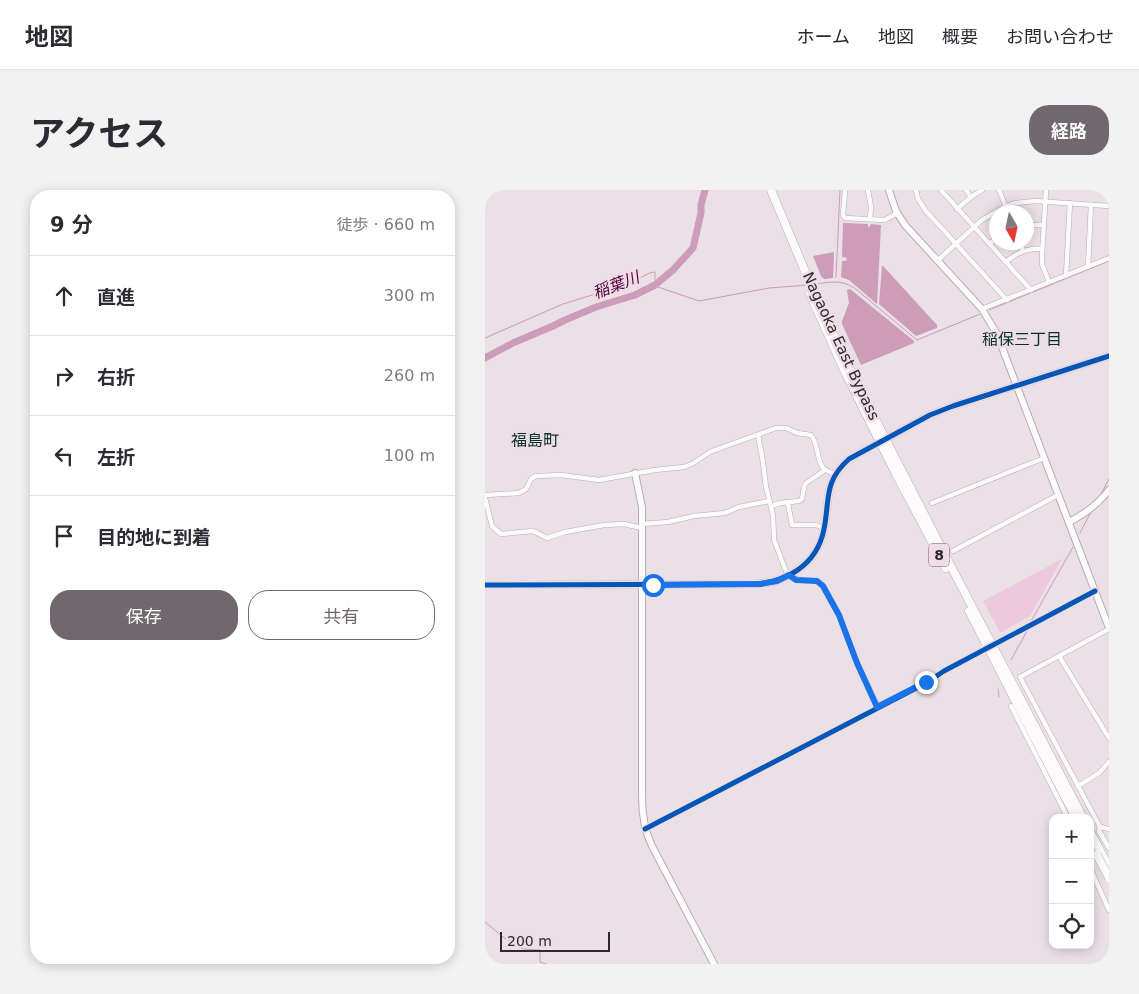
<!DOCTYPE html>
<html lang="ja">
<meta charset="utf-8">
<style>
body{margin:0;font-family:"DejaVu Sans","Noto Sans JP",sans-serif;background:#f2f2f3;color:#2b2b33}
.controls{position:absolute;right:15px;bottom:15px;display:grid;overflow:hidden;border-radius:10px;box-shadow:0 2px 12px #0003}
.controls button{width:45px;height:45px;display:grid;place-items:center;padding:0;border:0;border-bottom:1px solid #e1e1e2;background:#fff;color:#2b2b33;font:25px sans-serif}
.compass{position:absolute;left:504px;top:15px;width:45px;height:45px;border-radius:50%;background:#fff;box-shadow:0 2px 12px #0003;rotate:171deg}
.scale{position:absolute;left:15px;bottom:12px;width:110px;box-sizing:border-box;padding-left:5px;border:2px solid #2e272b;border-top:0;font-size:14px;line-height:18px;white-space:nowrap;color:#2e272b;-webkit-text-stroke:4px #efdce6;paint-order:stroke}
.stop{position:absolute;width:15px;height:15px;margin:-11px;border:4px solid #1a73e8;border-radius:50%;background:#fff}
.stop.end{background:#1a73e8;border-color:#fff;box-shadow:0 1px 5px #0008}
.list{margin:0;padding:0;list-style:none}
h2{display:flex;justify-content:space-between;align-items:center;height:65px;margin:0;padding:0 20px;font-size:21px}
h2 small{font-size:16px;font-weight:400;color:#7c7c81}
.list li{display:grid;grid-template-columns:32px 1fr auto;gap:15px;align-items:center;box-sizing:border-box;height:80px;padding:0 20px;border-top:1px solid #e1e1e2}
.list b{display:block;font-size:19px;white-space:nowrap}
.list em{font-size:16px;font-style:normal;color:#7c7c81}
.actions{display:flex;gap:10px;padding:15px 20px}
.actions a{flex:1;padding:11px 0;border:1px solid #70686c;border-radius:20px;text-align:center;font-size:18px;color:#70686c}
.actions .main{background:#70686c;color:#fff}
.icon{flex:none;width:28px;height:28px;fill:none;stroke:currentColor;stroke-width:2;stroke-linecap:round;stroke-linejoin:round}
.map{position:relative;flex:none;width:624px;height:774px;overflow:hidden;border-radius:20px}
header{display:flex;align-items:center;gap:30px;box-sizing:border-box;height:70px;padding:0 25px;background:#fff;border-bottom:1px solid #e1e1e2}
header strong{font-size:24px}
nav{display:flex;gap:28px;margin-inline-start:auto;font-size:18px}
.intro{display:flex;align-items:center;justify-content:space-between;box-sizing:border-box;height:120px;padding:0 30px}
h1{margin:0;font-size:35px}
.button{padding:12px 22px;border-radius:20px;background:#70686c;color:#fff;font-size:18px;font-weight:700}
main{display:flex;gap:30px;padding:0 30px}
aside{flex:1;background:#fff;border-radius:20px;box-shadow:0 2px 12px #0003}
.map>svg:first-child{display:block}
.green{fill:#ecc9dd}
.water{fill:#cc9cb8}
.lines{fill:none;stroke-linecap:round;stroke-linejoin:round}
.stream{stroke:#cc9cb8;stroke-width:1}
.river{stroke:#cc9cb8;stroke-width:7}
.street-casing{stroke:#b6aeb2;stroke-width:5.5}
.secondary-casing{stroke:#b6aeb2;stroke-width:8}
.highway-casing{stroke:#b6aeb2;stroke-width:9}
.street{stroke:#fcfafb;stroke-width:4.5}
.secondary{stroke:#fcfafb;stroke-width:6}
.highway{stroke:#fcfafb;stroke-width:8}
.highway-bridge-casing{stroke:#b6aeb2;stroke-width:9;stroke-linecap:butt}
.highway-bridge{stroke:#fcfafb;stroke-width:8}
.cycleway-casing{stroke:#efdce6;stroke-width:8}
.cycleway{stroke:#0057b8;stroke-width:5}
.route{stroke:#1a73e8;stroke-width:6}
.labels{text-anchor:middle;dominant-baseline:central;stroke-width:5;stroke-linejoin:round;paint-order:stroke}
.shield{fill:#efdce6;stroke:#685d63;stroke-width:1}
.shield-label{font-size:14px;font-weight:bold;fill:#2e272b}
.street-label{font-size:15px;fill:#2e272b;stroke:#efdce6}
.water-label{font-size:16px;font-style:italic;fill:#52023b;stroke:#efdce6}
.neighbourhood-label{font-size:16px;fill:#013322;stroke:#efdce6}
</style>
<header>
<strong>地図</strong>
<nav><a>ホーム</a><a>地図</a><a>概要</a><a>お問い合わせ</a></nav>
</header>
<div class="intro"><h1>アクセス</h1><a class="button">経路</a></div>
<main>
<aside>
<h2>9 分<small>徒歩 · 660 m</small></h2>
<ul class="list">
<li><svg class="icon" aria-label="ahead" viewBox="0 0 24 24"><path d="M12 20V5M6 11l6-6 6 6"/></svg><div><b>直進</b></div><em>300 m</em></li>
<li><svg class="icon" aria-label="right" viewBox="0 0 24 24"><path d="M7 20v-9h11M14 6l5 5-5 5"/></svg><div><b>右折</b></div><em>260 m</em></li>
<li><svg class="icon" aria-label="left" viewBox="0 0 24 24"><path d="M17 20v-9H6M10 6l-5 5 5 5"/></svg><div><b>左折</b></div><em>100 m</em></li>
<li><svg class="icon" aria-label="arrive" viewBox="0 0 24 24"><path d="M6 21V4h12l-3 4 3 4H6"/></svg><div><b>目的地に到着</b></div></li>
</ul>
<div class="actions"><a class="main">保存</a><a>共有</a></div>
</aside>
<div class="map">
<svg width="624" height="774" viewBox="0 0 624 774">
<rect width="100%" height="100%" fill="#ebe0e6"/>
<polygon class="green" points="577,369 545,426 517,442 515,442 498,411"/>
<g class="water">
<polygon points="358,33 383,34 383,37 384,37 386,34 396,35 392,114 364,90 356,87 357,71 361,71 362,68 357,67"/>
<polygon points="349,62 348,88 339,89 336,86 328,66"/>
<polygon points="397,76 398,76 452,135 452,138 431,146 394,114"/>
<polygon points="365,99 429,151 429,153 376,175 357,134 357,131 364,113 362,100"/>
</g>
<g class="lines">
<g class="stream">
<polyline points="351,87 355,0"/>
<path d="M330,94C346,92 358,89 372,100L432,150L495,124"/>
<polyline points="504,120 624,71"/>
<path d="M0,148L78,114L146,93C153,90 163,82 170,82V95L173,97L214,111L284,98L324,95"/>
<polyline points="615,306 624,289"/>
<polyline points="595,343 607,320"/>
<polyline points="545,433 588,357"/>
<polyline points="526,470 542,441"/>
<polyline points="513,499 514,507"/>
<polyline points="0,732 18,747 38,759 55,760 55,772 61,774"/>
</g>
<g class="river">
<polyline points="0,168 28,153 68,136 80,130 111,117 150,105 170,95 188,80 208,58 216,23 216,15 220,0"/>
<polyline points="0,771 3,774"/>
</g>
<defs>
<g id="street">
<polyline points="360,0 358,25 360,28 400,30 412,23"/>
<polyline points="383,0 386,17 385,29"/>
<polyline points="431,0 433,9 441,21 522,110"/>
<polyline points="456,0 546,100"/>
<polyline points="481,0 486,7"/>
<polyline points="514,0 523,22"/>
<polyline points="561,0 557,65 557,74 564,92"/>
<polyline points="472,19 486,7 497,0"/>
<polyline points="542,35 558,35"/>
<polyline points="535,52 538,61"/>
<polyline points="504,54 512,48"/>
<polyline points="452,71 497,30 521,16 531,13 550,11 624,16"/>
<path d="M521,72C532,62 543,58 557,59"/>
<polyline points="603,77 606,15"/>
<polyline points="581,86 585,13"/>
<polyline points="497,119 624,68"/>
<polyline points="273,245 278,272 281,297 288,325 289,350 301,381 308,388 315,390 332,391 338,396 355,428 372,473 393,517"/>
<path d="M0,305L34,303L41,299L46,289L51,286L76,285L114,290L170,280L199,277L207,274L225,262L238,257L291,238H301L312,243L326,245C334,254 331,271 339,279C342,281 346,283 350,284"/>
<polyline points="0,308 7,336 16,344 48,341 62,348 80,342 119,335 139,334 157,338"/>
<polyline points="303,313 307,335 331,335 339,338"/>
<polyline points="447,313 559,268"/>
<polyline points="286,316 295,313 314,311 317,309 319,297 321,293 340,280"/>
<polyline points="157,334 183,332 209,326 240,323 254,317 284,311"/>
<polyline points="468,361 573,305"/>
<polyline points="624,439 535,487 615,637 614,641 624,658"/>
<polyline points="511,454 610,401"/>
<polyline points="574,466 624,548"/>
<polyline points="526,516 583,628"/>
<polyline points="593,596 614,583 624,572"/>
<polyline points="615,637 624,639"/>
<polyline points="160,639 441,493 459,481 496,462"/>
<polyline points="605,678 624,720"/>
</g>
<g id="secondary">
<polyline points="404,0 411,21 420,35 497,119 512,144 624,438"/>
<path d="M150,283L157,317V606C157,625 159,640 167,656L229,774"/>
<path d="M584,332C600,324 613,314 624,300"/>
<path d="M0,395L265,394C299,394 332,376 339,339C345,310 338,292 364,269L445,225L468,216L624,166"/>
</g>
<g id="highway">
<polyline points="286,0 327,98 366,182 460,365 598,628"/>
<polyline points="325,104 361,184 411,284 461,378"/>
<polyline points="484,421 591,628"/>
<polyline points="605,642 624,677"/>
</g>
</defs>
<use href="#street" class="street-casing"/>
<use href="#secondary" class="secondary-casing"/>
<use href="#highway" class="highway-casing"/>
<use href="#street" class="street"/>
<use href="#secondary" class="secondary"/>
<use href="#highway" class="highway"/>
<defs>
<polyline id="highway-bridge" points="612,665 624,688"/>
</defs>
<use href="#highway-bridge" class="highway-bridge-casing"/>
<use href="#highway-bridge" class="highway-bridge"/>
<defs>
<g id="cycleway">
<path d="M0,395L265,394C299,394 332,376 339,339C345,310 338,292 364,269L445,225L468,216L624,166"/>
<polyline points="160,639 441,493 459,481 610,401"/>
</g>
</defs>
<use href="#cycleway" class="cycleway-casing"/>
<use href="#cycleway" class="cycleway"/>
</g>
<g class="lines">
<polyline class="route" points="168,395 276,394 292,391 304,385 311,390 332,391 338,396 354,425 372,473 392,517 441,492"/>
</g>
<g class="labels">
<rect class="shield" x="444" y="353.5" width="20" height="23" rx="4"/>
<g class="shield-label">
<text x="454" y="365">8</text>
</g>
<g class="street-label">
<text transform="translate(356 156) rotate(65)">Nagaoka East Bypass</text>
</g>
<g class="water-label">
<text transform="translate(131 95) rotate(-21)">稲葉川</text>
</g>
<g class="neighbourhood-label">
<text x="537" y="149">稲保三丁目</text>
<text x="50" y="250">福島町</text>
</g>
</g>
</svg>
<div class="controls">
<button>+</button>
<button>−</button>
<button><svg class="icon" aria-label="locate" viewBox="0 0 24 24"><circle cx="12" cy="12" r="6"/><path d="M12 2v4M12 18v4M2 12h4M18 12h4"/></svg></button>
</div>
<svg class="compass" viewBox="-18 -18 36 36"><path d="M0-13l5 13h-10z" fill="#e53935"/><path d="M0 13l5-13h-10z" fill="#7c7c81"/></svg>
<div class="scale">200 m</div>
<div class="stop" style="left:168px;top:395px"></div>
<div class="stop end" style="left:441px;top:492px"></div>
</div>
</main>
